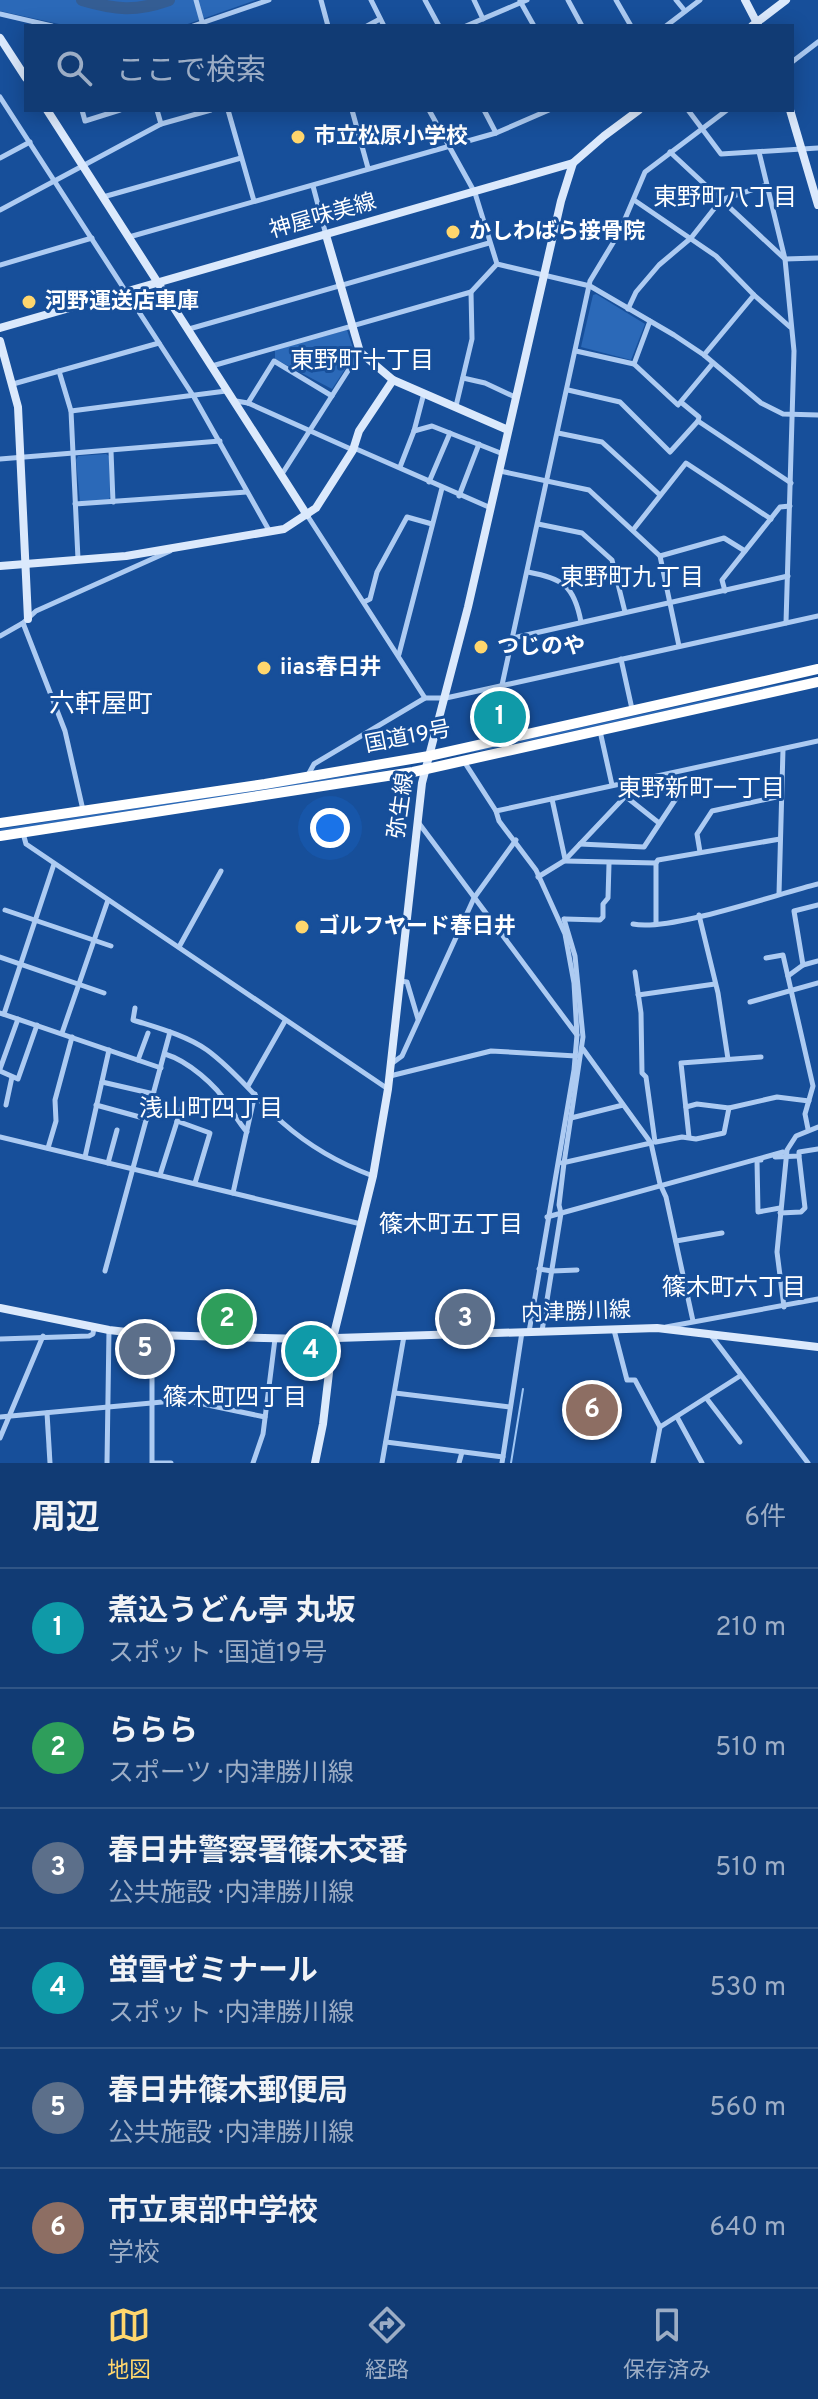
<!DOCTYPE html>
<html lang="ja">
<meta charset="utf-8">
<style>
body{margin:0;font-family:Overpass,"Noto Sans JP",sans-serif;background:#1e467c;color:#f1f3f6}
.you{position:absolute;left:330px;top:828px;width:28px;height:28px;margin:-20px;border:6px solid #fff;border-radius:50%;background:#1a73e8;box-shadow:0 0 0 12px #1a73e833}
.badge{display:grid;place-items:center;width:52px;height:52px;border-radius:50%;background:#ffd66d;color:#fff;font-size:26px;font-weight:700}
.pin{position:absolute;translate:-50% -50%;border:4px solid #fff;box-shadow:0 2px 8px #0006}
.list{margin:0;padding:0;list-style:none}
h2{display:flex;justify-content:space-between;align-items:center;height:104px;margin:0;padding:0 32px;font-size:34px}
h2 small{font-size:26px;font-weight:400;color:#9cadc5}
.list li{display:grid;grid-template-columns:52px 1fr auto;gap:24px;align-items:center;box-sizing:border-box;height:120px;padding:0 32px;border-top:2px solid #305586}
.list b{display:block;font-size:30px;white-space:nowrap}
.list p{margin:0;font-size:26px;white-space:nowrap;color:#9cadc5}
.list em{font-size:26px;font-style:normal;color:#9cadc5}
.icon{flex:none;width:44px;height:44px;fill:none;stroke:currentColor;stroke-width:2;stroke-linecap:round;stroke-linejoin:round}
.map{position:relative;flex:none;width:818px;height:1463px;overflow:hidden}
.search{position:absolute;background:#113b74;box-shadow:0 4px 20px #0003;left:24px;right:24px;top:24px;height:88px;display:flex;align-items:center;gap:20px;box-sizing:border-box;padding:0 28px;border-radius:0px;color:#9cadc5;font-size:30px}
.sheet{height:824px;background:#113b74}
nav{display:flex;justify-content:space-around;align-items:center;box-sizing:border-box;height:112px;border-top:2px solid #305586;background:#113b74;font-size:22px;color:#9cadc5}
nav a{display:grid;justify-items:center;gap:4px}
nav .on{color:#ffd66d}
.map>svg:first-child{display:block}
.green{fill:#2b69b8}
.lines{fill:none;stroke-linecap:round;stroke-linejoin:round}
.stream{stroke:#9fc6f4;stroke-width:2}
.river{stroke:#345d93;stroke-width:12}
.street{stroke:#adcbf2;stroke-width:5}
.secondary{stroke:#dbe9fc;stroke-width:8}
.highway{stroke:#fff;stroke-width:10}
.poi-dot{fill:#ffd66d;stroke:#174f9a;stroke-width:3}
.labels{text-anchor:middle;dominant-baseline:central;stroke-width:6;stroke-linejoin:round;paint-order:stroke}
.poi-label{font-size:22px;font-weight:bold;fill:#fff;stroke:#174f9a;text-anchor:start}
.street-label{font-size:22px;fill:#fff;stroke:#174f9a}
.neighbourhood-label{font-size:24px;fill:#fff;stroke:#174f9a}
.quarter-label{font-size:26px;fill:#fff;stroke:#174f9a}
</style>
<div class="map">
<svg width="818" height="1463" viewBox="0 0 818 1463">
<rect width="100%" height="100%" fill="#174f9a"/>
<g class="green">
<polygon points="0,0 256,0 182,26 68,26 0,11"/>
<polygon points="596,294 645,324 631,360 581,347 593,295"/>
<polygon points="347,330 355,354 332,389 275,359 275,350"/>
<polygon points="106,454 109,456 110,497 108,501 80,502 76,460 78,456"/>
<polygon points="818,677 496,748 446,757 771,686"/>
<polygon points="409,766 354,776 0,831 0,829"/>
</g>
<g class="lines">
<polyline class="stream" points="511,1463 523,1389"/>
<path class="river" d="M82,0C116,10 135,12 169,0"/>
<g class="street">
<polyline points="196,0 203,25"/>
<polyline points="321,0 328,26"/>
<polyline points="371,0 384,26"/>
<polyline points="425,0 439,26"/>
<polyline points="474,0 483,19"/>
<polyline points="568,0 582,26"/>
<polyline points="616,0 631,26"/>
<polyline points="676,0 685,11"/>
<polyline points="520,1 534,26"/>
<polyline points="0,14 52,26"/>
<polyline points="193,26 269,0"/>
<polyline points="367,26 380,19"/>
<polyline points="466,26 527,0"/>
<polyline points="666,26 700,0"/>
<polyline points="792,62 818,42"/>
<polyline points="0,97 194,397 270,532"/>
<polyline points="82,110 85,121 120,110"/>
<polyline points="157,110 161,124"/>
<polyline points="228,110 254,201"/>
<polyline points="352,110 368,168"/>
<polyline points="429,110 475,193 497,264 590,286 674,335 704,355 761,403 783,414 818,415"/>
<polyline points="484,110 496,133"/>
<polyline points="688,110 721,154 818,148"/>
<polyline points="670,152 785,259 818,258"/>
<polyline points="759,152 785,259 794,351 786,623"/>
<polyline points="0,158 30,142"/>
<polyline points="313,186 326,235"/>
<polyline points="103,197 241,158"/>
<polyline points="634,200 716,256 754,295 790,327"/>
<polyline points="0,210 161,124 211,110"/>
<polyline points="129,237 496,133 549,110"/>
<polyline points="0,265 92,238"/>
<polyline points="471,292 497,264"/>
<polyline points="628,309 636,292 659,265 691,238 721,200 767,185"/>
<polyline points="189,329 489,243"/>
<polyline points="576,351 634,364 678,405 713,363"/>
<polyline points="704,355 754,295"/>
<polyline points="634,364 650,321"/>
<polyline points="212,366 471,292 472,339 456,406"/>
<polyline points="59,371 71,411 78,559"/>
<polyline points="463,378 485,383 515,397"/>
<polyline points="13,384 159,343"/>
<polyline points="568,390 620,402 670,452 698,421 791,483"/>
<polyline points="236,401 248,403 353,450"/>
<polyline points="248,403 274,361 332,396"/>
<polyline points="682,403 699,417 698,421"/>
<polyline points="71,411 226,391"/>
<polyline points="414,431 432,426 503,454"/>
<polyline points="558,433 602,442 660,495"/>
<polyline points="354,448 491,508"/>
<polyline points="111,451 113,502"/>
<polyline points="0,459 220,441"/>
<polyline points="400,467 414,431 424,393"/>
<polyline points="500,471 589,490 660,556 679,646"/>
<polyline points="282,474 360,352"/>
<polyline points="429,482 450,433"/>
<polyline points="459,496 479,444"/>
<polyline points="75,504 247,492"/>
<polyline points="307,515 425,698"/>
<polyline points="538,524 582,533 612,560 625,612"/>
<polyline points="633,530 686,463 771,519"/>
<polyline points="660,556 724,538 745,551"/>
<path d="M528,572C563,579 574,585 581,622"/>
<polyline points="725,591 722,580 780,507 790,506"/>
<polyline points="364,602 370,599 377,572 407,517 432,524"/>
<polyline points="23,623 65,731 83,810"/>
<polyline points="0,636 23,623 36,611 170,551"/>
<polyline points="513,638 788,576"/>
<polyline points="399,654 442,488"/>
<polyline points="621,659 632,709"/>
<polyline points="502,685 590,281 619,233 645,172 727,110"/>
<polyline points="600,731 612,785"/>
<polyline points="465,763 496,811 499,821 536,870 565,934 574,983 577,1035 574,1070 529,1332"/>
<polyline points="308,775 314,764 425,698 446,698 818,616"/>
<polyline points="649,777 675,800"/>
<polyline points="625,796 659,823"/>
<polyline points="552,799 565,859"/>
<polyline points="496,811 818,741"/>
<polyline points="418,822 577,1035"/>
<polyline points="23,833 26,844 388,1089"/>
<polyline points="580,844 644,847 681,791"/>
<polyline points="700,852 697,834 712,811 781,796"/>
<polyline points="565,861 656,863"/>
<polyline points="538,877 564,861 637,784 636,780"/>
<polyline points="779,894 783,749"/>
<polyline points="5,910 111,946"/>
<polyline points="699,915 718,993 728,1059"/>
<polyline points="565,919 600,920 603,917 603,904 608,898 609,864"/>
<path d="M633,924C669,932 777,894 818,884"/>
<polyline points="656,924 656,863 658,860 780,839"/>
<polyline points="179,947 221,871"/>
<polyline points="0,957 104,993"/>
<polyline points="766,958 783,955 813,1086 805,1114 808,1129"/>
<polyline points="803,965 794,911 818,905"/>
<polyline points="635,972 641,1013 642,1073 646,1077 655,1142"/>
<polyline points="788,976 803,965 818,961"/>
<polyline points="400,981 407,982 418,1019"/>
<polyline points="638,995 715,984"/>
<polyline points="750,1002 818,983"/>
<path d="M135,1008L133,1020C158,1028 185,1035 207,1050C236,1071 257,1100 283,1123C309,1146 341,1164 373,1176"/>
<polyline points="0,1013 161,1068"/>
<polyline points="4,1014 54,864"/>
<polyline points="62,1033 108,900"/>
<polyline points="583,1049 651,1143 660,1184 666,1197 693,1321"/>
<path d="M165,1054C188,1061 216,1085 229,1106C235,1115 239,1123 247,1132"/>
<polyline points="138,1060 148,1033"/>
<polyline points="391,1064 402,1056 474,898 516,840"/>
<polyline points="0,1069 18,1019"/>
<polyline points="0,1071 18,1079 37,1025"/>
<polyline points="390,1076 491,1051 576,1056"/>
<polyline points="102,1082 154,1094"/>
<polyline points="248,1086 285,1021"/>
<polyline points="6,1105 12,1077"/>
<polyline points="96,1105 147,1119"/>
<polyline points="686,1107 697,1104 729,1108 777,1097 809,1101"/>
<polyline points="571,1118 623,1105"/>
<polyline points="177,1121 210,1133 195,1183"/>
<polyline points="0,1137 361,1224"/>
<polyline points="689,1137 681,1063 761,1057"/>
<polyline points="656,1142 682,1137 696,1139 724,1133 729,1108"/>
<polyline points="48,1148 56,1121 55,1100 72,1037"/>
<polyline points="85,1157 109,1050"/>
<polyline points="775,1157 799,1156 799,1152 818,1149"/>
<polyline points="761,1160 757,1160 758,1212 780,1208"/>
<polyline points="108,1163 117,1130"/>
<polyline points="562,1163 651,1143"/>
<polyline points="160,1175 181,1109"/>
<polyline points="233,1193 255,1094"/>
<polyline points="780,1213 801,1212 805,1208 799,1156"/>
<polyline points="547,1217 783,1152"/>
<polyline points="676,1241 722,1233"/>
<polyline points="539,1269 552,1271 577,1270"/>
<polyline points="105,1271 170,1032"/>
<polyline points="784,1307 777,1252 787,1150 796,1136 818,1127"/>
<polyline points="666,1327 818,1299"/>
<polyline points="614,1330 627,1380 635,1380 660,1427"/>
<polyline points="542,1331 561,1213 559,1205 564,1163 583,1037 575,956 564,919"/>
<polyline points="710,1334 808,1463"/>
<polyline points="152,1335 152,1463 171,1463"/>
<polyline points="0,1339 89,1336 93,1334 94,1327"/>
<polyline points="395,1393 510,1407"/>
<polyline points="707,1399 740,1442"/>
<polyline points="47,1413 50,1463"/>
<polyline points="0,1417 184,1400 265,1417"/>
<polyline points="677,1417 702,1463"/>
<polyline points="0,1438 43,1336"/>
<polyline points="386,1442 503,1457"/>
<polyline points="107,1463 109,1330"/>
<polyline points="253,1463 263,1434 275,1339"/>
<polyline points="382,1463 404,1336"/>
<polyline points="459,1463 462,1452"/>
<polyline points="502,1463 522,1332"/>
<polyline points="653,1463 660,1427 740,1376"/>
</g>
<g class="secondary">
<polyline points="745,0 758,25"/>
<polyline points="752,26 786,0"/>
<polyline points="0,38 26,78"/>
<polyline points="47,110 307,515"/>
<polyline points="790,110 818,205"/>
<polyline points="326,235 360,352 393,380 508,430"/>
<polyline points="0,328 573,163 604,136 639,110"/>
<polyline points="0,341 18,407 28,619"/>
<polyline points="0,566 126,556 284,529 316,508 353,450 359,431 393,380"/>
<polyline points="0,1308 109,1330 152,1335 305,1339 657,1328 818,1347"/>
<polyline points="315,1463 323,1424 333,1338 373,1176 388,1089 422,783 468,607 561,201 573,163"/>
</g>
<g class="highway">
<polyline points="0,823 265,784 429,756 818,669"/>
<polyline points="0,836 413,772 818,682"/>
</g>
</g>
<g class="poi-dot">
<circle cx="298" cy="137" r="8"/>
<circle cx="453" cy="232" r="8"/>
<circle cx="29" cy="302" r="8"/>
<circle cx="481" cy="647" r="8"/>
<circle cx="264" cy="668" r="8"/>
<circle cx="302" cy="927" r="8"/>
</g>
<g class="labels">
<g class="poi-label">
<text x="314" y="137">市立松原小学校</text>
<text x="469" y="232">かしわばら接骨院</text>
<text x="45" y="302">河野運送店車庫</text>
<text x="497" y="647">つじのや</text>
<text x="280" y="668">iias春日井</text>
<text x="318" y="927">ゴルフヤード春日井</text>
</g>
<g class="street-label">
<text transform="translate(323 217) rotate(-16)">神屋味美線</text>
<text transform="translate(408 738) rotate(-11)">国道19号</text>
<text transform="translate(402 806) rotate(-82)">弥生線</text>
<text transform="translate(576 1313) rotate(-2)">内津勝川線</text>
</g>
<g class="neighbourhood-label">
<text x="725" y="199">東野町八丁目</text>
<text x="362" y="362">東野町十丁目</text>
<text x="632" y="579">東野町九丁目</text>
<text x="701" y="790">東野新町一丁目</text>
<text x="211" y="1110">浅山町四丁目</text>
<text x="451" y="1226">篠木町五丁目</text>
<text x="734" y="1289">篠木町六丁目</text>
<text x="235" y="1399">篠木町四丁目</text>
</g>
<g class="quarter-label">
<text x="101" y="705">六軒屋町</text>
</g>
</g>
</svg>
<div class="you"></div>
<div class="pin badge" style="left:500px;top:717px;background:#0f9aa8">1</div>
<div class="pin badge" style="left:227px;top:1319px;background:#2e9e5b">2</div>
<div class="pin badge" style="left:465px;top:1319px;background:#5c6f8a">3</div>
<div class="pin badge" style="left:311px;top:1351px;background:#0f9aa8">4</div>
<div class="pin badge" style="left:145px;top:1349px;background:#5c6f8a">5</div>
<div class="pin badge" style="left:592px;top:1410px;background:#8d6e63">6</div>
<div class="search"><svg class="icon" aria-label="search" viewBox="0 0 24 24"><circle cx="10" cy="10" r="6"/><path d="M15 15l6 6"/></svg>ここで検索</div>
</div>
<section class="sheet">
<h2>周辺<small>6件</small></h2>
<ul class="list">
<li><span class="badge" style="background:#0f9aa8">1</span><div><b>煮込うどん亭 丸坂</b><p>スポット · 国道19号</p></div><em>210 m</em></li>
<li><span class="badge" style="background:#2e9e5b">2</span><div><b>ららら</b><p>スポーツ · 内津勝川線</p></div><em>510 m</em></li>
<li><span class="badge" style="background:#5c6f8a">3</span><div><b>春日井警察署篠木交番</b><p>公共施設 · 内津勝川線</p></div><em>510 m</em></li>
<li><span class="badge" style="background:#0f9aa8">4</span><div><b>蛍雪ゼミナール</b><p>スポット · 内津勝川線</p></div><em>530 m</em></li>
<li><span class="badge" style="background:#5c6f8a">5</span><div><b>春日井篠木郵便局</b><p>公共施設 · 内津勝川線</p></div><em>560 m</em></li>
<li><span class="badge" style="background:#8d6e63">6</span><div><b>市立東部中学校</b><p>学校</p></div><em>640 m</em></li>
</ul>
</section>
<nav>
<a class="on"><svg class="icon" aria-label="map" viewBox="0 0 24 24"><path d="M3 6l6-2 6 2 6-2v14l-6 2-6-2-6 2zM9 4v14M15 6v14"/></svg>地図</a>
<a><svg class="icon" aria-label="directions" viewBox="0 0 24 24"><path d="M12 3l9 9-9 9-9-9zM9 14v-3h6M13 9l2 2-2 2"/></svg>経路</a>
<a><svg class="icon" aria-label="saved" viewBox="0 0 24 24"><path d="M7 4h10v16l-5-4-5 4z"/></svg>保存済み</a>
</nav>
